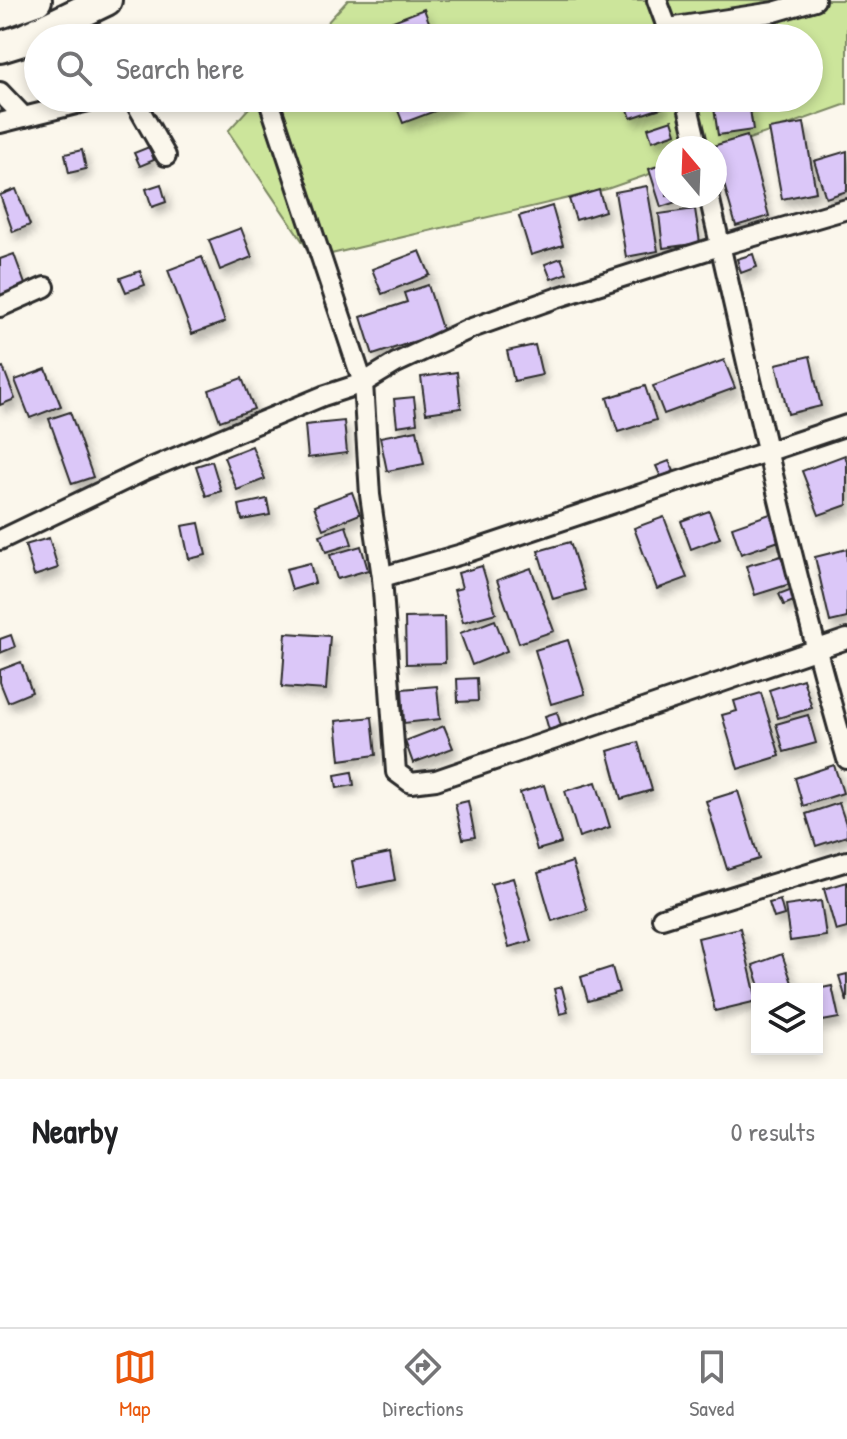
<!DOCTYPE html>
<style>
body{margin:0;font-family:"Patrick Hand",sans-serif;background:#f2f2f2;color:#202124}
.controls{position:absolute;right:24px;bottom:24px;display:grid;overflow:hidden;border-radius:0px;box-shadow:0 4px 12px #0003}
.controls button{width:72px;height:72px;display:grid;place-items:center;padding:0;border:0;border-bottom:2px solid #e0e0e0;background:#fff;color:#202124;font:40px sans-serif}
.compass{position:absolute;left:655px;top:136px;width:72px;height:72px;border-radius:50%;background:#fff;box-shadow:0 4px 12px #0003;rotate:341deg}
.list{margin:0;padding:0;list-style:none}
h2{display:flex;justify-content:space-between;align-items:center;height:104px;margin:0;padding:0 32px;font-size:34px}
h2 small{font-size:26px;font-weight:400;color:#757577}
.icon{flex:none;width:44px;height:44px;fill:none;stroke:currentColor;stroke-width:2;stroke-linecap:round;stroke-linejoin:round}
.map{position:relative;flex:none;width:847px;height:1079px;overflow:hidden}
.search{position:absolute;background:#fff;box-shadow:0 4px 12px #0003;left:24px;right:24px;top:24px;height:88px;display:flex;align-items:center;gap:20px;box-sizing:border-box;padding:0 28px;border-radius:44px;color:#757577;font-size:30px}
.sheet{height:248px;background:#fff}
nav{display:flex;justify-content:space-around;align-items:center;box-sizing:border-box;height:112px;border-top:2px solid #e0e0e0;background:#fff;font-size:22px;color:#757577}
nav a{display:grid;justify-items:center;gap:4px}
nav .on{color:#ea580c}
.map>svg:first-child{display:block}
.green{fill:#cce59b;stroke:#7c8863;stroke-width:2}
.building{fill:#dbc7f8;stroke:#2b2b2b;stroke-width:2;filter:url(#shadow)}
.lines{fill:none;stroke-linecap:round;stroke-linejoin:round}
.minor-casing{stroke:#2b2b2b;stroke-width:24}
.trunk-casing{stroke:#2b2b2b;stroke-width:36}
.minor{stroke:#fbf7ec;stroke-width:18}
.trunk{stroke:#fbf7ec;stroke-width:30}
</style>
<div class="map">
<svg width="847" height="1079" viewBox="0 0 847 1079">
<defs>
<filter id="shadow"><feDropShadow dx="4" dy="7" stdDeviation="4" flood-color="#0004"/></filter>
</defs>
<rect width="100%" height="100%" fill="#fbf7ec"/>
<filter id="ink" filterUnits="userSpaceOnUse"><feTurbulence type="fractalNoise" baseFrequency=".0125" numOctaves="2"/><feDisplacementMap in="SourceGraphic" scale="16" xChannelSelector="R" yChannelSelector="G"/><feConvolveMatrix kernelMatrix="1 2 1 2 8 2 1 2 1" color-interpolation-filters="sRGB"/></filter>
<g filter="url(#ink)">
<polygon class="green" points="348,0 847,0 847,104 715,151 715,148 667,148 667,168 607,189 314,258 228,131 258,98 809,98 809,38 313,38"/>
<g class="building">
<polygon points="424,9 435,38 370,38 367,31"/>
<polygon points="393,98 458,98 459,102 403,123"/>
<polygon points="624,98 661,98 664,107 631,118"/>
<polygon points="749,102 753,130 718,135 714,108"/>
<polygon points="672,120 676,133 652,141 648,128"/>
<polygon points="804,123 816,192 782,199 769,129"/>
<polygon points="747,136 769,216 736,226 713,146"/>
<polygon points="149,147 154,160 140,166 134,153"/>
<polygon points="82,150 86,169 69,173 65,154"/>
<polygon points="847,151 847,191 826,198 814,161"/>
<polygon points="667,163 667,196 694,196 661,207 649,169"/>
<polygon points="161,184 166,202 152,207 146,189"/>
<polygon points="647,186 658,251 626,257 615,192"/>
<polygon points="16,189 30,225 13,232 0,195"/>
<polygon points="599,190 605,211 576,220 569,199"/>
<polygon points="552,206 563,245 531,255 519,216"/>
<polygon points="695,209 700,243 663,248 659,214"/>
<polygon points="241,228 252,257 220,270 209,240"/>
<polygon points="420,251 430,275 382,294 372,269"/>
<polygon points="14,254 26,287 0,296 0,259"/>
<polygon points="753,254 757,267 741,273 737,259"/>
<polygon points="202,257 225,322 192,334 168,270"/>
<polygon points="561,258 567,273 551,279 545,264"/>
<polygon points="140,271 145,285 126,292 120,278"/>
<polygon points="428,285 443,332 373,355 361,317 407,302 404,293"/>
<polygon points="535,345 542,375 514,381 507,351"/>
<polygon points="810,356 821,406 788,414 776,364"/>
<polygon points="724,360 735,388 664,414 653,386"/>
<polygon points="3,367 15,399 0,405 0,368"/>
<polygon points="46,369 61,406 30,418 15,380"/>
<polygon points="457,372 461,408 426,413 421,377"/>
<polygon points="242,378 254,409 220,421 209,390"/>
<polygon points="645,386 656,420 618,432 607,398"/>
<polygon points="414,397 417,423 397,426 394,399"/>
<polygon points="70,412 93,477 72,484 49,419"/>
<polygon points="344,421 347,453 308,458 305,425"/>
<polygon points="417,430 424,464 387,471 380,437"/>
<polygon points="252,446 265,479 237,490 224,457"/>
<polygon points="845,455 847,462 847,505 819,515 802,471"/>
<polygon points="212,461 221,491 206,496 196,466"/>
<polygon points="669,461 674,471 661,477 656,466"/>
<polygon points="352,492 360,514 323,529 314,506"/>
<polygon points="267,499 270,515 242,520 239,505"/>
<polygon points="709,511 720,538 691,549 681,521"/>
<polygon points="770,514 779,541 741,554 732,527"/>
<polygon points="664,517 687,578 657,589 634,528"/>
<polygon points="199,523 206,555 189,559 182,526"/>
<polygon points="346,526 352,544 326,552 320,535"/>
<polygon points="49,538 58,568 34,576 25,545"/>
<polygon points="570,542 585,590 553,599 538,551"/>
<polygon points="361,546 368,570 337,579 330,555"/>
<polygon points="847,549 847,618 830,622 815,557"/>
<polygon points="781,556 790,584 755,595 746,566"/>
<polygon points="310,563 315,583 292,590 286,569"/>
<polygon points="482,566 496,613 463,622 454,590 462,588 458,573"/>
<polygon points="531,568 554,631 519,643 497,580"/>
<polygon points="792,589 796,600 784,605 779,594"/>
<polygon points="444,617 445,663 406,664 405,618"/>
<polygon points="495,620 507,651 472,665 460,633"/>
<polygon points="286,633 330,636 326,690 282,687"/>
<polygon points="11,635 15,647 0,653 0,639"/>
<polygon points="568,640 585,694 551,704 535,650"/>
<polygon points="21,662 32,692 8,702 0,682 0,670"/>
<polygon points="477,678 478,701 458,702 457,679"/>
<polygon points="803,679 812,708 778,718 769,690"/>
<polygon points="437,686 440,719 404,723 402,689"/>
<polygon points="761,693 780,756 738,769 722,715 737,711 734,701"/>
<polygon points="557,712 561,726 549,730 545,716"/>
<polygon points="808,715 816,743 784,752 776,724"/>
<polygon points="372,717 376,755 340,760 336,721"/>
<polygon points="444,726 453,748 413,763 405,741"/>
<polygon points="638,742 652,790 621,799 608,751"/>
<polygon points="834,765 843,793 803,806 795,778"/>
<polygon points="352,772 354,785 337,788 335,775"/>
<polygon points="596,782 610,827 579,837 565,791"/>
<polygon points="544,785 561,843 537,850 520,793"/>
<polygon points="738,791 759,859 727,869 706,801"/>
<polygon points="468,801 475,837 463,839 455,804"/>
<polygon points="839,803 847,827 847,836 816,846 806,814"/>
<polygon points="390,853 395,880 357,888 352,861"/>
<polygon points="572,862 587,910 552,921 538,873"/>
<polygon points="513,878 531,941 509,947 491,884"/>
<polygon points="847,882 847,928 836,931 824,889"/>
<polygon points="780,900 784,915 774,918 769,903"/>
<polygon points="821,901 826,936 790,941 785,906"/>
<polygon points="740,928 757,1001 715,1011 698,938"/>
<polygon points="782,954 792,983 775,989 761,989 753,965"/>
<polygon points="612,967 619,992 588,1001 581,977"/>
<polygon points="847,974 847,1002 839,976"/>
<polygon points="832,986 839,1018 817,1022 817,989"/>
<polygon points="562,987 568,1012 560,1014 554,989"/>
</g>
<g class="lines">
<defs>
<g id="minor">
<polyline points="657,0 671,38"/>
<polyline points="669,28 774,12 815,0"/>
<polyline points="212,38 217,36 236,38"/>
<polyline points="0,92 24,117"/>
<polyline points="133,98 166,156"/>
<polyline points="268,98 363,383 370,495 382,577 396,772 411,783 436,780 847,639"/>
<polyline points="686,98 698,148"/>
<polyline points="0,123 100,98"/>
<path d="M709,196C752,385 793,573 847,759"/>
<polyline points="0,307 45,287"/>
<polyline points="0,540 146,470 323,396 363,383 396,363 469,329 556,298 720,246 847,209"/>
<polyline points="382,577 462,554 847,425"/>
<polyline points="662,918 847,861"/>
</g>
<g id="trunk">
<polyline points="0,13 36,0"/>
<polyline points="0,47 23,40 106,0"/>
</g>
</defs>
<use href="#minor" class="minor-casing"/>
<use href="#trunk" class="trunk-casing"/>
<use href="#minor" class="minor"/>
<use href="#trunk" class="trunk"/>
</g>
</g>
</svg>
<div class="controls">
<button><svg class="icon" aria-label="layers" viewBox="0 0 24 24"><path d="M12 4l9 5-9 5-9-5zM3 14l9 5 9-5"/></svg></button>
</div>
<svg class="compass" viewBox="-18 -18 36 36"><path d="M0-13l5 13h-10z" fill="#e53935"/><path d="M0 13l5-13h-10z" fill="#757577"/></svg>
<div class="search"><svg class="icon" aria-label="search" viewBox="0 0 24 24"><circle cx="10" cy="10" r="6"/><path d="M15 15l6 6"/></svg>Search here</div>
</div>
<section class="sheet">
<h2>Nearby<small>0 results</small></h2>
<ul class="list">
</ul>
</section>
<nav>
<a class="on"><svg class="icon" aria-label="map" viewBox="0 0 24 24"><path d="M3 6l6-2 6 2 6-2v14l-6 2-6-2-6 2zM9 4v14M15 6v14"/></svg>Map</a>
<a><svg class="icon" aria-label="directions" viewBox="0 0 24 24"><path d="M12 3l9 9-9 9-9-9zM9 14v-3h6M13 9l2 2-2 2"/></svg>Directions</a>
<a><svg class="icon" aria-label="saved" viewBox="0 0 24 24"><path d="M7 4h10v16l-5-4-5 4z"/></svg>Saved</a>
</nav>
